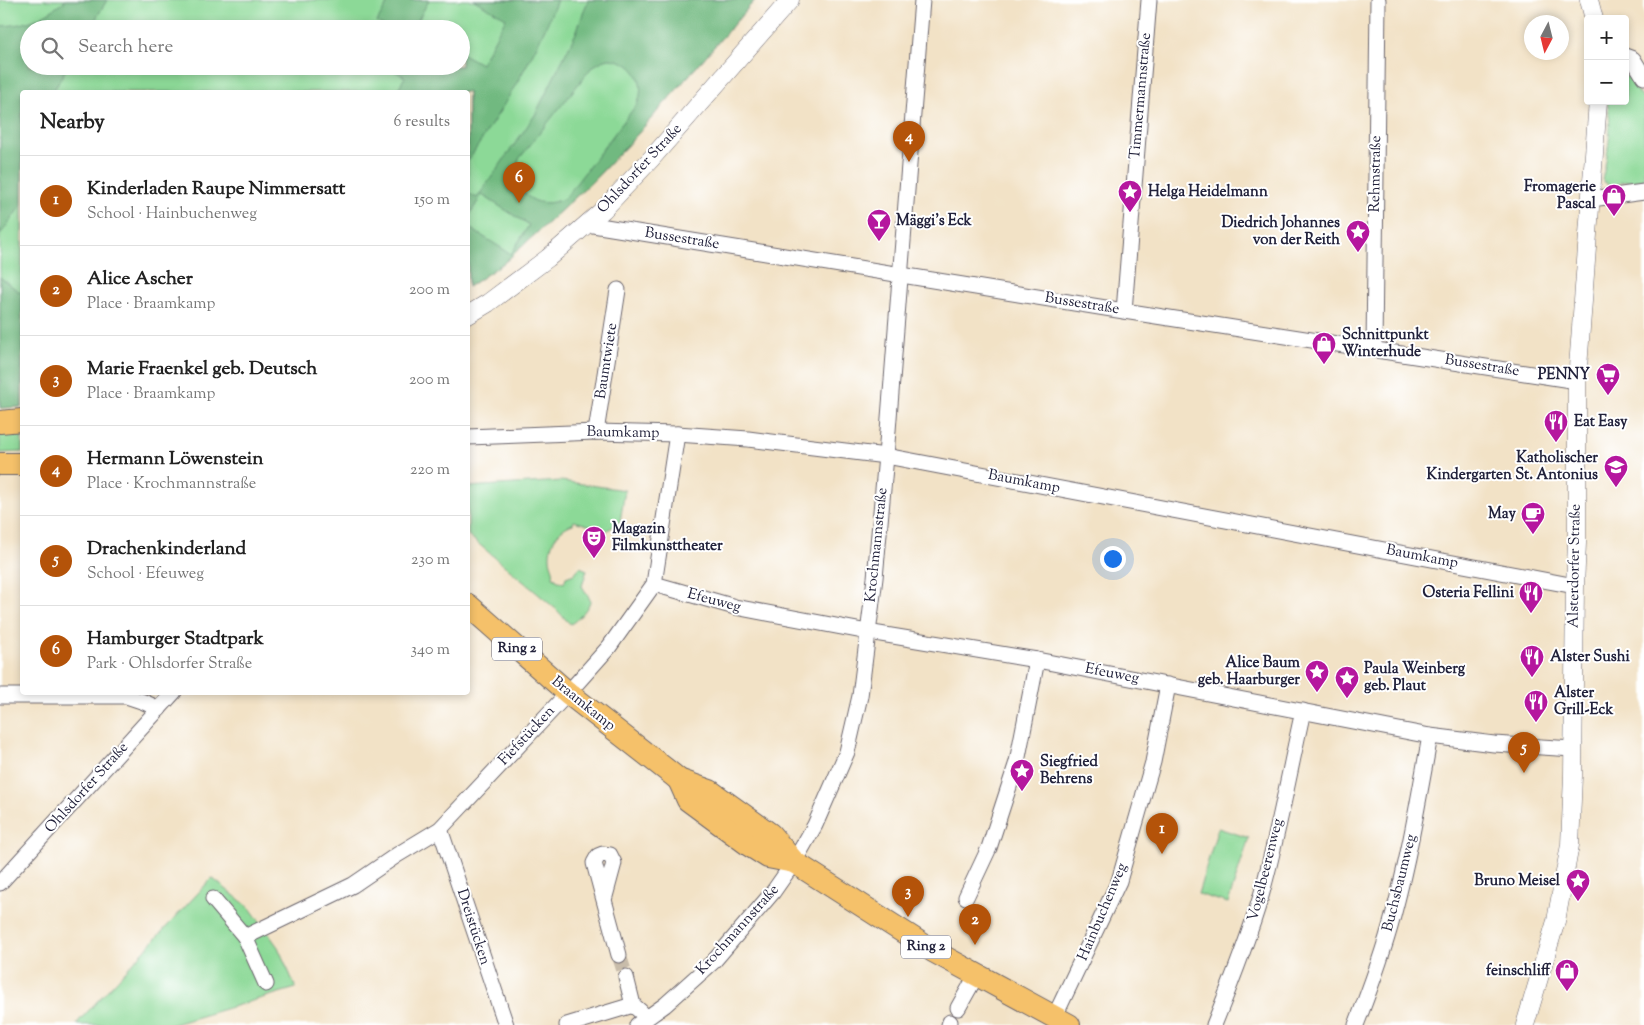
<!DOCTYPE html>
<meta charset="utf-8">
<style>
body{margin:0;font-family:"Sorts Mill Goudy",serif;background:#f2f2f2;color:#222}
.controls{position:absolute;right:15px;top:15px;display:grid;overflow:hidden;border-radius:5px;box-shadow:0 2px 8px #0003}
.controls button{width:45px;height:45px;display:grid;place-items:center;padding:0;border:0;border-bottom:1px solid #e0e0e0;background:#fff;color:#222;font:25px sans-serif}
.compass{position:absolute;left:1524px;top:15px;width:45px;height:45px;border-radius:50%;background:#fff;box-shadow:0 2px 8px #0003;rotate:187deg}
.you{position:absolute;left:1112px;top:558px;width:18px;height:18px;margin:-12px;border:4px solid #fff;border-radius:50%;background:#1a73e8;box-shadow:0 0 0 8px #1a73e833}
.badge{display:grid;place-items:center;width:32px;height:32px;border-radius:50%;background:#b45309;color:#fff;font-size:16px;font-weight:700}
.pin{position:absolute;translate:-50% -41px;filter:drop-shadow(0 1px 2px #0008)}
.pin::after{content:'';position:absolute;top:26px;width:18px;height:15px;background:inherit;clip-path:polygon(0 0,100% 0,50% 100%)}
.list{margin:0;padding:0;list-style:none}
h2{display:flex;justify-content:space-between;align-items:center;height:65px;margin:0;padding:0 20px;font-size:21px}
h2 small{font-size:16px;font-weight:400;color:#767676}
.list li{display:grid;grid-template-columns:32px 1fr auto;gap:15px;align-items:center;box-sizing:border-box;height:90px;padding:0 20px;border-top:1px solid #e0e0e0}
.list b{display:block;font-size:19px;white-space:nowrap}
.list p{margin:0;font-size:16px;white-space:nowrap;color:#767676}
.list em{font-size:16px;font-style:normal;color:#767676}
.icon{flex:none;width:28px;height:28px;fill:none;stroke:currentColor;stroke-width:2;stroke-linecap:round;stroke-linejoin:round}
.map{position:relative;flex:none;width:1644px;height:1025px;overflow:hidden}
.search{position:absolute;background:#fff;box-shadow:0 2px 8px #0003;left:20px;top:20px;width:450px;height:55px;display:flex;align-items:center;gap:12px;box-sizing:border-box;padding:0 18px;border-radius:28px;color:#767676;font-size:19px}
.panel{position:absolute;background:#fff;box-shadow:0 2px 8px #0003;left:20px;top:90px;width:450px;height:605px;border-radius:5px}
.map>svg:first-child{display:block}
.green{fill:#8cd997;stroke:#577e69;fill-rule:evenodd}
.forest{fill:#71b980;stroke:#4a6e5e;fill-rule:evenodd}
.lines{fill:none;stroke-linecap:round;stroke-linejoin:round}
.minor-tunnel{stroke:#c8bcaa;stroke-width:15;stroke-dasharray:15 8;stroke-linecap:butt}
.minor-casing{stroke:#6b656c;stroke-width:17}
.tertiary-casing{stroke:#6b656c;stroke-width:19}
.primary-casing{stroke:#6b656c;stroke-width:24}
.minor{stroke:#fff;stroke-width:15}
.tertiary{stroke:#fff;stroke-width:18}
.primary{stroke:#f5c16b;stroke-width:22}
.labels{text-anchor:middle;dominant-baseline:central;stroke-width:4;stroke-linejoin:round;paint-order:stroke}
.shield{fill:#fff;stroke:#646476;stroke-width:1}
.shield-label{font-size:14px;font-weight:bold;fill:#22223b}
.street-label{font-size:15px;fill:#22223b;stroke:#fff}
.poi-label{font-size:15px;font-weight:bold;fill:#22223b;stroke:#fff;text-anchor:end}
</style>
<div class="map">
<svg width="1644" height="1025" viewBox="0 0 1644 1025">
<rect width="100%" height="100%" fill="#fff"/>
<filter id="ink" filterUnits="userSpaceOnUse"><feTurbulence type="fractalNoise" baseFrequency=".02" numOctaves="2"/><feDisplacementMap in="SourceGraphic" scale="10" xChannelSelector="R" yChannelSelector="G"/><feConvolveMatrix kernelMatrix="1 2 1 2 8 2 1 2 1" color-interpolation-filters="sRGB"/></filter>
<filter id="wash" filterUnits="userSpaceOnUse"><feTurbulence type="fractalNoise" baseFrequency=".0096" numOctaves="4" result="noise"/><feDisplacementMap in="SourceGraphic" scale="20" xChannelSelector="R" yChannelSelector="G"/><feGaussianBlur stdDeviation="1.12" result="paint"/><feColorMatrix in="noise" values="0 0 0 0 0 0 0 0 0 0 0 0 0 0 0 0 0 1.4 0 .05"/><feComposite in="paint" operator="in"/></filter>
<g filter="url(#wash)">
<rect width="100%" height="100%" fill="#f2e2c6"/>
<g class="green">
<path d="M0,0H755L635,137L592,182L505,262L468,287V92H22V407L0,408ZM29,29H461V66H29Z"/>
<path d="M1625,76L1633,79V85L1644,100V180L1621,182L1617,186L1620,189V192L1611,187L1602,180C1608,154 1613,127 1607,101H1625Z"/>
<polygon points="22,431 22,452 0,453 0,433"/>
<path d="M561,481L625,490L620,522L600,535L591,533L589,542L587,529L589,530L591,526L574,521L573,524C559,528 549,543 550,558C550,566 555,569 553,577L556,578V580L564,583L566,577L574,574L580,567L587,570L582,586C584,590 589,596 590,600C591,606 575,623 570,624L556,609L468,535V487Z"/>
<polygon points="1218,828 1249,838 1228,903 1198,894"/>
<polygon points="212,878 250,908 278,947 296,988 171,1025 78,1025 77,1023"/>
</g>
<g class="forest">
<path d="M66,0H107L90,29H29V66H68L53,92H22V204L0,235V26C29,25 43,18 66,0Z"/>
<polygon points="380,0 429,0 415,26 418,29 389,29 377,22 387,4"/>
<path d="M474,0H557C535,58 501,110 468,161V92H396L405,77L393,70L395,66H461V53L481,64L506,18Z"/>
<path d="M588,0H755L635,137L592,182L505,262L468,287V227L511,254L529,225L482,195L468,217V193L477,198L535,115L576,33ZM609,59C633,60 648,81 637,104L565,198C536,213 509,191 519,159L592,67L602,61Z"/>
<polygon points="0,277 22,294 22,407 0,408"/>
</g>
</g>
<g filter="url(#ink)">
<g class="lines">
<polyline class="minor-tunnel" points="619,955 626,977"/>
<defs>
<g id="minor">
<polyline points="1625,56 1633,59 1644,77"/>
<polyline points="1591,199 1644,192"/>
<polyline points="587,224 1124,311 1577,381"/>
<polyline points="1124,311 1149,0"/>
<polyline points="1374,349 1378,0"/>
<polyline points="596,432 618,290"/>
<polyline points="468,437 596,432 677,434 748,439 886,456 1575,586"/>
<polyline points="654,584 735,607 868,632 1037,660 1430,736 1494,744 1573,749"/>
<polyline points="0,696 126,696 144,702 159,709"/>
<polyline points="440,829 506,1025"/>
<polyline points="0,883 174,692"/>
<polyline points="966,897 989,848 1017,762 1037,660"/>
<polyline points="213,899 245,937 266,984"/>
<polyline points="604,900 594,863 598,856 603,854 610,855 614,863 604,900 619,955"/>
<polyline points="245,937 353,885 397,855 440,829 568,693 609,647 654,584 677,434"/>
<polyline points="626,977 633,1005 641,1012"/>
<polyline points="958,1008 976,976"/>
<polyline points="1054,1018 1119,881 1153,762 1168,685"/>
<polyline points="567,1025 633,1005"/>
<polyline points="637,1025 665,1005 714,961 773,892 794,862 815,825 847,752 860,696 875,578 886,456 922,0"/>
<polyline points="949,1025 950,1022"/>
<path d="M1214,1025C1231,983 1248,940 1261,896C1278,836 1289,773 1303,711"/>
<path d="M1356,1025C1370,989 1383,954 1393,916C1409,857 1419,797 1430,736"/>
</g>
<g id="tertiary">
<polyline points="1589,0 1594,19"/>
<polyline points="468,315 488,303 548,258 603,210 651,159 790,0"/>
<polyline points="1525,1025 1556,921 1570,845 1573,776 1575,586 1577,543 1577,381 1598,101"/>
</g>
<g id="primary">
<polyline points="0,422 22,420"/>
<polyline points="0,464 22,464"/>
<polyline points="468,605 568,693 673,775 679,780 710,791 770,834 794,862 933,951 1069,1025"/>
<polyline points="679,780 688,800 749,845 768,857 794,862"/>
</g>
</defs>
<use href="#minor" class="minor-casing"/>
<use href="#tertiary" class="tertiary-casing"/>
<use href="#primary" class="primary-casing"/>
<use href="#minor" class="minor"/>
<use href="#tertiary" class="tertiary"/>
<use href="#primary" class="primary"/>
</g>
</g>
<defs>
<symbol id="sight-pin" viewBox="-11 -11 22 30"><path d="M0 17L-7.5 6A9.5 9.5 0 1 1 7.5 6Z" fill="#b5179e" stroke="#fff"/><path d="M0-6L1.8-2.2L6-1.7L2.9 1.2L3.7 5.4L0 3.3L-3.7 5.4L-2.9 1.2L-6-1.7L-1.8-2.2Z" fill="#fff"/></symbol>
<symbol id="shop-pin" viewBox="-11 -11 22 30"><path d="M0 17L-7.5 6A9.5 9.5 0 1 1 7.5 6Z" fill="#b5179e" stroke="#fff"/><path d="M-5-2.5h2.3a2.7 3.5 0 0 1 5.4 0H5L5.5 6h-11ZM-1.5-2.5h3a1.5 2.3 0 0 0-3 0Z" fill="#fff"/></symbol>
<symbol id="bar-pin" viewBox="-11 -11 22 30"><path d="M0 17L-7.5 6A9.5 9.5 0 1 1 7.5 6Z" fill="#b5179e" stroke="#fff"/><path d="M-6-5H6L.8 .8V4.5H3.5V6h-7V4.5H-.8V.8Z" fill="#fff"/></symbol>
<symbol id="supermarket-pin" viewBox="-11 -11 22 30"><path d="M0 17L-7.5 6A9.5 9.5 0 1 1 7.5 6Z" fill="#b5179e" stroke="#fff"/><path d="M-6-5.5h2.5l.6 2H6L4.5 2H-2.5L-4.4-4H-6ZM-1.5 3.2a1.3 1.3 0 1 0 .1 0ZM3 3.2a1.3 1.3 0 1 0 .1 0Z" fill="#fff"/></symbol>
<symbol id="restaurant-pin" viewBox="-11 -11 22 30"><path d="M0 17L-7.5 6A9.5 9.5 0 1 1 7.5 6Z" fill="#b5179e" stroke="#fff"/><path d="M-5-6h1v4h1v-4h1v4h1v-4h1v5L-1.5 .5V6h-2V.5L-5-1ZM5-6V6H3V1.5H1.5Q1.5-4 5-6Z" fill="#fff"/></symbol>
<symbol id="school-pin" viewBox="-11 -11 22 30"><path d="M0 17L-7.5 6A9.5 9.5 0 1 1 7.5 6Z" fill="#b5179e" stroke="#fff"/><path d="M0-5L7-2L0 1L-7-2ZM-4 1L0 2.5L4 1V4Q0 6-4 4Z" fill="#fff"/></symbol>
<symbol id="cafe-pin" viewBox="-11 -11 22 30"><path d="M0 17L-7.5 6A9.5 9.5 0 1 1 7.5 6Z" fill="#b5179e" stroke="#fff"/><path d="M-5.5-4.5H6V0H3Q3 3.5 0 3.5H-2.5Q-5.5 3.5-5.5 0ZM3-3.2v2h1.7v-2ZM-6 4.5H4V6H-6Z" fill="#fff"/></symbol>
<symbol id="theatre-pin" viewBox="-11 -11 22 30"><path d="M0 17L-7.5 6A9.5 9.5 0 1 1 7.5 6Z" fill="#b5179e" stroke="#fff"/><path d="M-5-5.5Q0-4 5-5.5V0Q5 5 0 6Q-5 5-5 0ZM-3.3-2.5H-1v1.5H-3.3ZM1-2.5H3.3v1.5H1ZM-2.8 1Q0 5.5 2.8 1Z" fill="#fff"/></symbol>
</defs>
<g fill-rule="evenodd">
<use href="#sight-pin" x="1116" y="178" width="28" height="38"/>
<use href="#shop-pin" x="1600" y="182" width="28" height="38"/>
<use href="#bar-pin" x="865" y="207" width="28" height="38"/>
<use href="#sight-pin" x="1344" y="218" width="28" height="38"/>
<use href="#shop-pin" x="1310" y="330" width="28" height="38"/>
<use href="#supermarket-pin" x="1594" y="361" width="28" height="38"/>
<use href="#restaurant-pin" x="1542" y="408" width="28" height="38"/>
<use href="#school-pin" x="1602" y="453" width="28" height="38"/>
<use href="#cafe-pin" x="1519" y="500" width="28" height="38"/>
<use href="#theatre-pin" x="580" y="524" width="28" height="38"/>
<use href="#restaurant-pin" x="1517" y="579" width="28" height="38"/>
<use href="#restaurant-pin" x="1518" y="643" width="28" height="38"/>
<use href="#sight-pin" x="1303" y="658" width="28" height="38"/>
<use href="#sight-pin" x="1333" y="664" width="28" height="38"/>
<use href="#restaurant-pin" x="1522" y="688" width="28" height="38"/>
<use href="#sight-pin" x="1008" y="757" width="28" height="38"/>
<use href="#sight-pin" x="1564" y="867" width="28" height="38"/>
<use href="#shop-pin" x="1553" y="957" width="28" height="38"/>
</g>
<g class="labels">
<g class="shield">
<rect x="492" y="637.5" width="50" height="23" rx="4"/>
<rect x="901" y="935.5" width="50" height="23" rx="4"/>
</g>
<g class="shield-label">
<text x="517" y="649">Ring 2</text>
<text x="926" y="947">Ring 2</text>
</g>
<g class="street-label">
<text transform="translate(1141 96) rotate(-85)">Timmermannstraße</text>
<text transform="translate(640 169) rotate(-47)">Ohlsdorfer Straße</text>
<text transform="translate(1376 174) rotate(-89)">Rehmstraße</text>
<text transform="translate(682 239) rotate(9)">Bussestraße</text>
<text transform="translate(1082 304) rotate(9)">Bussestraße</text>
<text transform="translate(607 361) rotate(-81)">Baumtwiete</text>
<text transform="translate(1482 366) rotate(9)">Bussestraße</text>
<text transform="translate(623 433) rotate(1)">Baumkamp</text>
<text transform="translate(1024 482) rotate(11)">Baumkamp</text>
<text transform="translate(877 545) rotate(-84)">Krochmannstraße</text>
<text transform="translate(1422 557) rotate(11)">Baumkamp</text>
<text transform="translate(1575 566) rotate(-89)">Alsterdorfer Straße</text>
<text transform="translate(714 601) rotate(15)">Efeuweg</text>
<text transform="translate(1112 674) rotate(11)">Efeuweg</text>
<text transform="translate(583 704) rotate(39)">Braamkamp</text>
<text transform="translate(527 736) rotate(-47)">Fiefstücken</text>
<text transform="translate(87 788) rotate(-48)">Ohlsdorfer Straße</text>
<text transform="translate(1266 870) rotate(-76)">Vogelbeerenweg</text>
<text transform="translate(1400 883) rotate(-76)">Buchsbaumweg</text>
<text transform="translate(1103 912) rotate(-67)">Hainbuchenweg</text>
<text transform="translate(473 927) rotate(72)">Dreistücken</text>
<text transform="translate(738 930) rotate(-48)">Krochmannstraße</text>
</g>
<g class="poi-label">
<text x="1596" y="187">Fromagerie<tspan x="1596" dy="17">Pascal</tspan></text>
<text x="1148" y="192" text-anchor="start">Helga Heidelmann</text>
<text x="896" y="221" text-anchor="start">Mäggi's Eck</text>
<text x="1340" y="223">Diedrich Johannes<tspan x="1340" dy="17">von der Reith</tspan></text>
<text x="1342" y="335" text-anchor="start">Schnittpunkt<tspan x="1342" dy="17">Winterhude</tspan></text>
<text x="1590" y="375">PENNY</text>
<text x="1574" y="422" text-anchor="start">Eat Easy</text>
<text x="1598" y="458">Katholischer<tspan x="1598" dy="17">Kindergarten St. Antonius</tspan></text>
<text x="1516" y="514">May</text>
<text x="612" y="529" text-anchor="start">Magazin<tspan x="612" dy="17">Filmkunsttheater</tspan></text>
<text x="1514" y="593">Osteria Fellini</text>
<text x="1550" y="657" text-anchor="start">Alster Sushi</text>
<text x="1300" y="663">Alice Baum<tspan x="1300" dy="17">geb. Haarburger</tspan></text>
<text x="1364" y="669" text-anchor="start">Paula Weinberg<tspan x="1364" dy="17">geb. Plaut</tspan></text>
<text x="1554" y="693" text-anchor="start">Alster<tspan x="1554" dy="17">Grill-Eck</tspan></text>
<text x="1040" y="762" text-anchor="start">Siegfried<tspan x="1040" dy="17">Behrens</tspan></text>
<text x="1560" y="881">Bruno Meisel</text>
<text x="1550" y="971">feinschliff</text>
</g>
</g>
</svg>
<div class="controls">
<button>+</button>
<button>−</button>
</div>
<svg class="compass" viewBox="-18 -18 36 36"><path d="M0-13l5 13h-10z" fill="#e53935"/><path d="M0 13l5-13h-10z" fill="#767676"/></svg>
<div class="you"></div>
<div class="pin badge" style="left:1162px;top:854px">1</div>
<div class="pin badge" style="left:975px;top:945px">2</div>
<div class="pin badge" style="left:908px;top:917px">3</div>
<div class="pin badge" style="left:909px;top:162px">4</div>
<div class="pin badge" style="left:1524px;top:773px">5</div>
<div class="pin badge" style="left:519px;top:203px">6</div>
<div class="search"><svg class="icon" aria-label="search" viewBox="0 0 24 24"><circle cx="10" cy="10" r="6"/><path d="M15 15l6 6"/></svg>Search here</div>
<section class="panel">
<h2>Nearby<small>6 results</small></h2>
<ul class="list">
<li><span class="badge">1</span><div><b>Kinderladen Raupe Nimmersatt</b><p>School · Hainbuchenweg</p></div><em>150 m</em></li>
<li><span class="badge">2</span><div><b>Alice Ascher</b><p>Place · Braamkamp</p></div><em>200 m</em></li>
<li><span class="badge">3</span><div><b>Marie Fraenkel geb. Deutsch</b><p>Place · Braamkamp</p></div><em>200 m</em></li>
<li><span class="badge">4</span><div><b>Hermann Löwenstein</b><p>Place · Krochmannstraße</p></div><em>220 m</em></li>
<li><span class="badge">5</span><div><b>Drachenkinderland</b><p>School · Efeuweg</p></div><em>230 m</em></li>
<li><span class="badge">6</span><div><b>Hamburger Stadtpark</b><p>Park · Ohlsdorfer Straße</p></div><em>340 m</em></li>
</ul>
</section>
</div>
